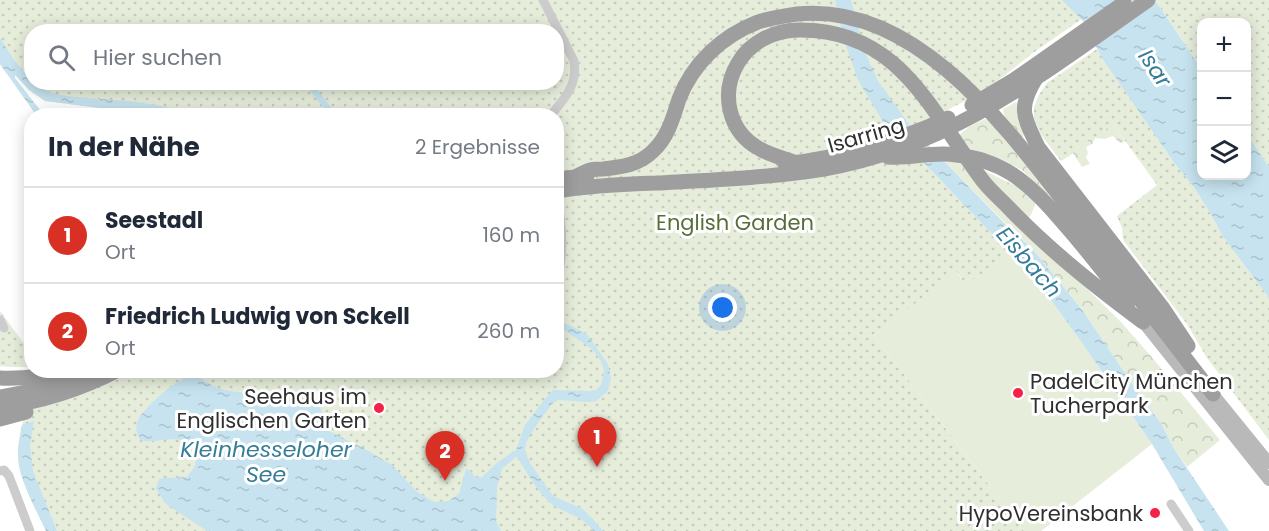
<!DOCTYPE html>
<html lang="de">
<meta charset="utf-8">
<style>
body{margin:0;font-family:Poppins,sans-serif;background:#f2f2f3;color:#1f2937}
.controls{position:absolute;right:18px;top:18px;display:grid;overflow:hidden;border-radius:12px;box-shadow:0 3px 15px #0003}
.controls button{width:54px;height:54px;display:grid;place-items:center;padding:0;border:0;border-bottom:2px solid #e0e1e3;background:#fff;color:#1f2937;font:30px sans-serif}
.you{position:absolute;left:723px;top:308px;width:21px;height:21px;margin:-15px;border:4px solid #fff;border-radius:50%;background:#1a73e8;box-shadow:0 0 0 9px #1a73e833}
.badge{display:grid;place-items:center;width:39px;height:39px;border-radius:50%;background:#d93025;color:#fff;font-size:20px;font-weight:700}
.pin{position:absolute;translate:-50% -50px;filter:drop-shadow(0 2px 3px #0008)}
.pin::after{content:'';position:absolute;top:32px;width:21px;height:18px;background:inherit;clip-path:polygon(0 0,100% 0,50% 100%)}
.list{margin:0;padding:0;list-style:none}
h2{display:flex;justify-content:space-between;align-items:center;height:78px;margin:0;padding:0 24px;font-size:26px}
h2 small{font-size:20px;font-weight:400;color:#747a83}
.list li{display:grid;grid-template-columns:39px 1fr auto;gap:18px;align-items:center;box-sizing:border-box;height:96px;padding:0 24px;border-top:2px solid #e0e1e3}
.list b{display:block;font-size:22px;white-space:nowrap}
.list p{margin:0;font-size:20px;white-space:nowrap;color:#747a83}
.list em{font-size:20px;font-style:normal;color:#747a83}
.icon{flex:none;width:33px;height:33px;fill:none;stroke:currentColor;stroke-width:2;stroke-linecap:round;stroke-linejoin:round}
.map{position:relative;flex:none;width:1269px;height:531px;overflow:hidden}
.search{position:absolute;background:#fff;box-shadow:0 3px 15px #0003;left:24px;top:24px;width:540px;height:66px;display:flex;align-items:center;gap:15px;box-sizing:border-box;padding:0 21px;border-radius:24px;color:#747a83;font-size:22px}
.panel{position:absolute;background:#fff;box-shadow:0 3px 15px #0003;left:24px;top:108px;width:540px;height:270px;border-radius:24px}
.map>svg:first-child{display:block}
.forest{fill:url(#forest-crowns)}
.park{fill:url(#park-dots);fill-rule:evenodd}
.pitch{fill:#e7eddb}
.water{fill:url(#water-ripples)}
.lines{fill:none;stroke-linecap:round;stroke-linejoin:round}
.minor{stroke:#ccc;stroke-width:9}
.secondary{stroke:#b9b9b9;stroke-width:12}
.trunk{stroke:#9e9e9e;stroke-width:15}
.poi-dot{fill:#f42248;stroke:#fff;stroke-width:2}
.labels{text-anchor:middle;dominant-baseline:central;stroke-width:6;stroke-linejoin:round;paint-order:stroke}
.street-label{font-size:21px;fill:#2f2f2f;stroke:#fff}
.park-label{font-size:21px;fill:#576e38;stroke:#fff}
.poi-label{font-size:21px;fill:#2f2f2f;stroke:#fff;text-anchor:end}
.water-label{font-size:22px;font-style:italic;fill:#357c98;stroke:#fff}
</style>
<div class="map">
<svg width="1269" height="531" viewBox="0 0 1269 531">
<defs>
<pattern id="forest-crowns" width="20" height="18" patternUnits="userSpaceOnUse" patternTransform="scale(1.5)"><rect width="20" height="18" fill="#e7eddb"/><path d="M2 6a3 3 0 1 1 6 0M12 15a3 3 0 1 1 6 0" fill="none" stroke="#c6ccbc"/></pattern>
<pattern id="park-dots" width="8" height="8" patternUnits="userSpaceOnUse" patternTransform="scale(1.5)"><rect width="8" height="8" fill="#e7eddb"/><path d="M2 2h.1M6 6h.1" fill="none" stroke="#c6ccbc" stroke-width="1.8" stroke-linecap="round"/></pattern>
<pattern id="water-ripples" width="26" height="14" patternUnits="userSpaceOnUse" patternTransform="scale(1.5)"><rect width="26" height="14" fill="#c6e3ef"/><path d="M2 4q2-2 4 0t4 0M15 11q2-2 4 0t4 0" fill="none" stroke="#aac3cd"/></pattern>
</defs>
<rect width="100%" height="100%" fill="#fff"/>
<g class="forest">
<polygon points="1047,83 1113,124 1125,141 1120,143 1113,136 1105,139 1095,138 1092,144 1086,147 1088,153 1086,157 1090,164 1082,167 1073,153 1061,161 1040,133 1049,129 1034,108 1039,95"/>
<polygon points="1016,102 1020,111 1025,134 1022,137 1005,119 1003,109"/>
<polygon points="985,119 990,121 1049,194 1047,194 1022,170 1003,160 969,149 959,135 970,126"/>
<polygon points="944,161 968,165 985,171 1026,191 1036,203 1025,228 1121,322 1150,355 1220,440 1187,467 1173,447 1161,423 1144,401 1083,311 1031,247 1012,230"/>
</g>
<g class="park">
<path d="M0,0H1070L1083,18L1033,53L983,92L933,117L892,136L924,163L992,234L1014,252L966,285L957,272L874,335L1024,531H46C37,512 26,491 20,471C12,439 30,400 40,371L556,370V116L155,115L45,101L29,90L16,75L4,70L0,64ZM32,32H556V82H32Z"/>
<polygon points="1155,0 1269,0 1269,167 1247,134 1246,22 1202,22 1201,68"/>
<polygon points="1097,49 1175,164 1193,186 1209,211 1224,238 1269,298 1269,440 1207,358 1187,324 1123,240 1122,228 1117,216 1157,185 1113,124 1061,161 1040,133 1034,118 1034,108 1039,95 1047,83"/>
<polygon points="0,311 31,353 32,367 10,367 0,366"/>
</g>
<polygon class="pitch" points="1014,252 1022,260 1082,343 1152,444 1041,531 1024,531 874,335 956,272 966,284"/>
<g class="water">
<polygon points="835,0 851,0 864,50 878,81 911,127 1011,230 1031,247 1083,311 1144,401 1161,423 1173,447 1229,531 1204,531 1152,444 1082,343 1022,260 1014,252 992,234 924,163 891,135 858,80 846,46"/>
<polygon points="1062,0 1155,0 1159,6 1201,68 1202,176 1246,176 1247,134 1269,167 1269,298 1224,238 1209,211 1193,186 1175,164 1102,58 1083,21"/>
<path d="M0,38L16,63L31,79L32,82L35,83C51,96 67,96 88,98C115,100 165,102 188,115H155L45,101L29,90L15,75V78L44,115H36L0,64Z"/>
<polygon points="304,83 312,83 334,111 335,115 329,115"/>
<path d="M557,320L586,333L608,364L611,378L608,391L596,401L589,402L558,400L552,404L535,427L526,443L525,450L530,463L550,492L555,497L581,508L592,518L603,531H593C582,515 568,515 553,505C540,495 526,472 518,458L516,457L502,469L497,487L496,521L501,531H207L166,504L156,489L159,479C169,477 178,478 187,477C194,468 199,462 194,451C184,429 156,446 140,440C137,434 135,429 137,423C141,409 178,377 192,376C200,376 211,386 221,389C237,394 254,392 271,393C288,395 304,401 320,407L322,411L323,421L329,431L363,448L392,465L416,491L434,502L448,501L459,494L466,469L470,470L475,477H482L498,462L516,450L525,425L548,395L553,390L589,391L596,390L601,385L604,371L602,363L592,349L557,325Z"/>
<path d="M34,421L30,446L33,471L57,531H46C36,509 18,479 18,454C18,444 21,434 22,425Z"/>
</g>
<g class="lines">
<g class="minor">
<path d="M543,0L574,61C578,85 565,98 550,116"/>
<path d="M556,286C564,257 563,227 557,198"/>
<polyline points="0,320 4,328"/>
<polyline points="0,471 4,470 9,476 30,531"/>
<polyline points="1171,504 1189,531"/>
</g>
<g class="secondary">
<polyline points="1143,322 1269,480"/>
<polyline points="1213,394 1269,463"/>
</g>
<g class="trunk">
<path d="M1036,78C1017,109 1024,117 1038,147L1162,307L1188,346"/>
<polyline points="972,105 1014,80 1124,3"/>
<path d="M888,157C911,159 933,151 956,155C976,157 996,164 1012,174C1033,188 1049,206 1065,225C1087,250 1108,277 1128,303"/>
<path d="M794,162C783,158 770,155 760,149C728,132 720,93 738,63C750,42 775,30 799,30C900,29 931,112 983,181C990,190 1000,199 1008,207C1049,250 1096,287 1143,322"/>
<path d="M785,164C842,157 896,142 948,118"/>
<path d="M577,176C581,174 585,172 590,170C594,169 599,169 603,169C622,167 639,165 653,151C668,137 673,118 679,99C693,63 722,36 758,22C770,18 784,16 797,14C922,1 1015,140 1083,226C1126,282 1170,338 1213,394"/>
<polyline points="556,179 587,176"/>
<path d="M556,191C589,186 623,184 656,183C712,180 768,178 824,169C952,147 1045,72 1148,0"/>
<path d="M0,378C23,379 45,376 68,370"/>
<path d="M0,397C32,392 60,384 90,370"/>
<path d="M0,407C41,402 81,389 118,370"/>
<polyline points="0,419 26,412"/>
</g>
</g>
<g class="poi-dot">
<circle cx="1018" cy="393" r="6"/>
<circle cx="379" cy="408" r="6"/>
<circle cx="1155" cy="513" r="6"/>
</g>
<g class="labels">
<g class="street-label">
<text transform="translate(866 135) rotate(-16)">Isarring</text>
</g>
<g class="park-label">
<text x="735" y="222">English Garden</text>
</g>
<g class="poi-label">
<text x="1030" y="381" text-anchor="start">PadelCity München<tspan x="1030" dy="24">Tucherpark</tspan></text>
<text x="367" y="396">Seehaus im<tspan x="367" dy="24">Englischen Garten</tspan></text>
<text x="1143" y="513">HypoVereinsbank</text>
</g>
<g class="water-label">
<text transform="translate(1155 68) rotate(56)">Isar</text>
<text transform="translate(1029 262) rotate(49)">Eisbach</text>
<text x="266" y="449">Kleinhesseloher<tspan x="266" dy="25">See</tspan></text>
</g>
</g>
</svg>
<div class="controls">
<button>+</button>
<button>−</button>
<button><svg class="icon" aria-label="layers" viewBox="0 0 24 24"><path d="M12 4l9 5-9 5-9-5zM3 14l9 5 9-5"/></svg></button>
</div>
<div class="you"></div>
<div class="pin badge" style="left:597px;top:467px">1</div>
<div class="pin badge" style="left:445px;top:481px">2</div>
<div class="search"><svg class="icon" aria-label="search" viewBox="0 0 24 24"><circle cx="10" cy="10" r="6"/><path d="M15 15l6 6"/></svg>Hier suchen</div>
<section class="panel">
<h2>In der Nähe<small>2 Ergebnisse</small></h2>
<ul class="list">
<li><span class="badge">1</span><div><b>Seestadl</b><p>Ort</p></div><em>160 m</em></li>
<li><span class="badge">2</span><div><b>Friedrich Ludwig von Sckell</b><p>Ort</p></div><em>260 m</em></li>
</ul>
</section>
</div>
